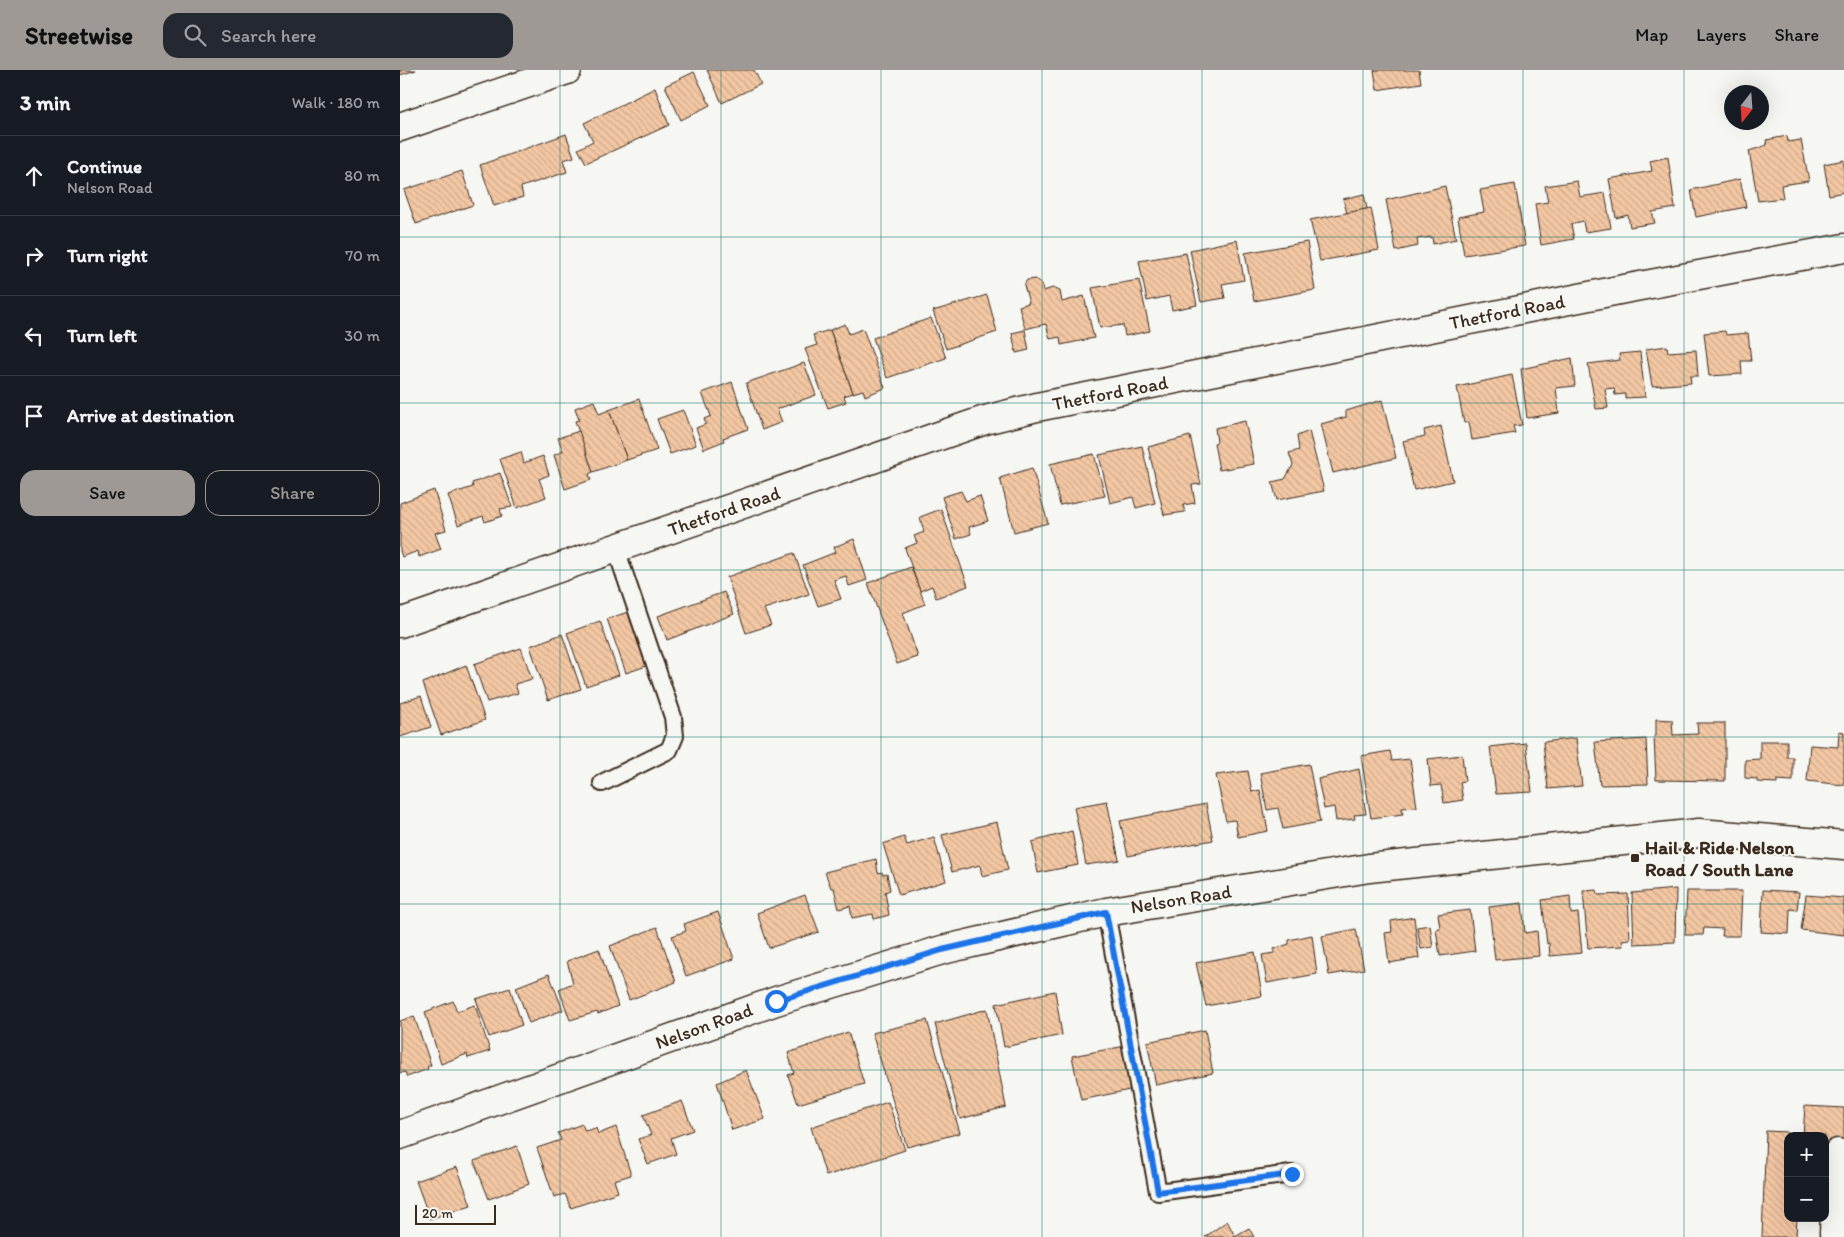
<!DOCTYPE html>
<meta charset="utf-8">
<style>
body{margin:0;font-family:Itim,sans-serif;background:#242831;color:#f1f3f6}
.controls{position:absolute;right:15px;bottom:15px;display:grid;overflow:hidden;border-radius:10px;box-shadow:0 5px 20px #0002}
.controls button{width:45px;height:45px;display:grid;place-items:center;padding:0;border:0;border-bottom:1px solid #363941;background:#171b24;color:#f1f3f6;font:25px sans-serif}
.compass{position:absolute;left:1324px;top:15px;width:45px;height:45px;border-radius:50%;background:#171b24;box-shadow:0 5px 20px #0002;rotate:197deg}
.scale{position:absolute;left:15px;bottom:12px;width:81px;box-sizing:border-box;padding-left:5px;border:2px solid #3b2a1e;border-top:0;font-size:14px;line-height:18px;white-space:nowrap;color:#3b2a1e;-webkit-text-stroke:4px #f6f6f2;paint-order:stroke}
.stop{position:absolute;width:15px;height:15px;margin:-11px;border:4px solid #1a73e8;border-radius:50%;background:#fff}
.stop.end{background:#1a73e8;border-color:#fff;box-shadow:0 1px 5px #0008}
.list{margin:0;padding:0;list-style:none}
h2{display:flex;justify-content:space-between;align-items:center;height:65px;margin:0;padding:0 20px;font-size:21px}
h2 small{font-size:16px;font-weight:400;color:#9ea1a6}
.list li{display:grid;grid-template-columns:32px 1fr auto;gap:15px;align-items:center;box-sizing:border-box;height:80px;padding:0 20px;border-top:1px solid #363941}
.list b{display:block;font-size:19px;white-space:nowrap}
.list p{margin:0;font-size:16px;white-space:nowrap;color:#9ea1a6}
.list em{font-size:16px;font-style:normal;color:#9ea1a6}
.actions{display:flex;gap:10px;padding:15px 20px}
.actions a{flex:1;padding:11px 0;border:1px solid #9f9995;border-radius:15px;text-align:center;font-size:18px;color:#9f9995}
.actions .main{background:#9f9995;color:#111}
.icon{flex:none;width:28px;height:28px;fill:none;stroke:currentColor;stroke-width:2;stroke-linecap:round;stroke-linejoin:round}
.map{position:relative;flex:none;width:1444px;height:1167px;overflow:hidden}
header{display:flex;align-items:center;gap:30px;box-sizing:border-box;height:70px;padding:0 25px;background:#9f9995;color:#111}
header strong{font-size:24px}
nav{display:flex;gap:28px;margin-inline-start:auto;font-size:18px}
.search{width:350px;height:45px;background:#242831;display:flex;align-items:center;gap:12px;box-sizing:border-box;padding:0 18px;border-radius:15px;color:#9ea1a6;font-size:19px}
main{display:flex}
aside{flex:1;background:#171b24}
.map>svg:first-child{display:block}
.building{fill:url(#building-back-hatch);stroke:#3b2a1e}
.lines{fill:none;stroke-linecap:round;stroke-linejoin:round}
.lane-casing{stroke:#3b2a1e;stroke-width:20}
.street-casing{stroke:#3b2a1e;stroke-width:31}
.lane{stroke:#f6f6f2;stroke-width:16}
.street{stroke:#f6f6f2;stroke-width:28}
.route{stroke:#1a73e8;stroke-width:6}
.grid{fill:none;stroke:#0f766e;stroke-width:1;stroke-opacity:0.55}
.poi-dot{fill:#3b2a1e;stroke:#f6f6f2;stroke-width:2}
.labels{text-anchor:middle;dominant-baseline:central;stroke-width:4;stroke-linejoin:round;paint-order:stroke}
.street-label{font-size:19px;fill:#3b2a1e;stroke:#f6f6f2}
.poi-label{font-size:19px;font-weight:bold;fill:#3b2a1e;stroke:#f6f6f2;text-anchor:start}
</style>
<header>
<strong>Streetwise</strong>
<div class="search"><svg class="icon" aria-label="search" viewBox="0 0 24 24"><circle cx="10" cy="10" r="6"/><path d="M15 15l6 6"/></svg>Search here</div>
<nav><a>Map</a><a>Layers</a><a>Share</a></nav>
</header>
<main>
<aside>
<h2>3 min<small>Walk · 180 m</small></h2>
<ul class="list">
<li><svg class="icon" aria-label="ahead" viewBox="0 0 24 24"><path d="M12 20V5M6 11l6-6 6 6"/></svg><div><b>Continue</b><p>Nelson Road</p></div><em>80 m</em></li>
<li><svg class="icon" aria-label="right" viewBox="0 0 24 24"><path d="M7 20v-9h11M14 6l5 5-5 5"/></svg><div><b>Turn right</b></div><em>70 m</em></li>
<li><svg class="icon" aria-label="left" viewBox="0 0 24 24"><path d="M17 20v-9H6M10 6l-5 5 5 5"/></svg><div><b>Turn left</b></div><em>30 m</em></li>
<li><svg class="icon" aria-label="arrive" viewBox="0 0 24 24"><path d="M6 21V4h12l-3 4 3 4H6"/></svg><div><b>Arrive at destination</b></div></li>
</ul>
<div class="actions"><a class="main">Save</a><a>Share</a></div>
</aside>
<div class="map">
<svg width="1444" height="1167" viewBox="0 0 1444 1167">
<defs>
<pattern id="building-back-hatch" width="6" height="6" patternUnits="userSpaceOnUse" patternTransform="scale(1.25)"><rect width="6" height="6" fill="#f3c7a3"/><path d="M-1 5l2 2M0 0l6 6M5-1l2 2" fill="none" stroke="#d1ab8c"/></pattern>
</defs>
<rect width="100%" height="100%" fill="#f6f6f2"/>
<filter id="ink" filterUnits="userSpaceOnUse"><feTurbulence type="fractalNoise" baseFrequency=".02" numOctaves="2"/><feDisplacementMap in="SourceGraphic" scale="10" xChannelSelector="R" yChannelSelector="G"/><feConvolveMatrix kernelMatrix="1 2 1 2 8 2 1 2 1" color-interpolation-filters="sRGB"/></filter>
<g filter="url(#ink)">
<g class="building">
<polygon points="0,0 16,0 0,5"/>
<polygon points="307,0 354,0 361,14 322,33"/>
<polygon points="974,0 1019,0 1021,13 977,20"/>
<polygon points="294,2 310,35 281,50 265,16"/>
<polygon points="255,18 269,55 186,93 178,79 193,71 184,53"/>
<polygon points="166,64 174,87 163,90 167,102 121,117 123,127 94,136 80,95"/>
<polygon points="1387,66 1388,72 1401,70 1409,111 1381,115 1383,128 1358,131 1349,81 1367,75 1366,70"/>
<polygon points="1268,87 1275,138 1252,142 1255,153 1230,157 1228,145 1216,148 1209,109 1252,101 1250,91"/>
<polygon points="1444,90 1444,122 1429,125 1424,94"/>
<polygon points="62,101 73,135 16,154 4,120"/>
<polygon points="1340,109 1346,137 1296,147 1291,120"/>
<polygon points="1177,111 1180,127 1205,123 1211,158 1185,162 1183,151 1171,154 1174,169 1141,175 1135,134 1148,132 1145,116"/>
<polygon points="1115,114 1125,176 1064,185 1058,147 1084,142 1080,120"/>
<polygon points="1045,116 1056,169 1033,174 1032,167 1017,169 1018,176 996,181 986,130"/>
<polygon points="964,124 967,139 947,143 943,129"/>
<polygon points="971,138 979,180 920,191 910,150"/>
<polygon points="837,170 844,210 822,214 825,228 801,232 790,180"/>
<polygon points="907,172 915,220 854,231 845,183"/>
<polygon points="786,183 797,235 772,240 769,226 747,231 739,191"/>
<polygon points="635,209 641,213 643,221 653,218 660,221 662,232 684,226 694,268 661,275 660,267 650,269 646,254 625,259 619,236 629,233 624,215 627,210"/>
<polygon points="739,210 750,261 725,266 723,255 700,258 692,218"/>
<polygon points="587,225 597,262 546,279 533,241"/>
<polygon points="531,248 546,288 487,308 473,268"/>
<polygon points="445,254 449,264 463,259 485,318 465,326 463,320 453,323 430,260"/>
<polygon points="430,260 453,323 444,326 446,332 428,338 405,279 417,275 413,265"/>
<polygon points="625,260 629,280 616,283 612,263"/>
<polygon points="1325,261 1326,265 1348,263 1351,291 1341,291 1342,304 1309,306 1304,263"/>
<polygon points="1267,276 1268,282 1296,280 1298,306 1290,306 1291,313 1252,316 1246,279"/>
<polygon points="1240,282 1245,327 1225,328 1225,324 1215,325 1214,318 1205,319 1208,338 1196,339 1188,294 1220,290 1219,284"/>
<polygon points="1172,288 1175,316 1156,318 1159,343 1127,348 1121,299"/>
<polygon points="404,293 416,325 377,339 382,352 362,360 346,313"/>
<polygon points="1112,305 1122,355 1113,356 1115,363 1072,370 1069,352 1064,353 1057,317"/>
<polygon points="332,312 348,359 323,368 324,371 304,379 296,358 306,354 304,349 311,346 302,323"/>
<polygon points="239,329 257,380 227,390 209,340"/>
<polygon points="982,330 996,388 933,403 921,354 946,347 946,341"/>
<polygon points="194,331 199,344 209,340 227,390 193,402 175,351 179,350 175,338"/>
<polygon points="283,340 296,375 270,384 257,349"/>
<polygon points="845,351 854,394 819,400 814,373 817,372 815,358"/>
<polygon points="1041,356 1053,411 1014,420 1003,371 1025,366 1024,360"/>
<polygon points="179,361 193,402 189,404 191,410 165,419 154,385 163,381 158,368"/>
<polygon points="909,361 924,421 877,430 872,412 885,409 893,395 889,383 899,380 897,366"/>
<polygon points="790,366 801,414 792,415 795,433 783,435 785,442 764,445 748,377"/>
<polygon points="742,376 755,433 736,438 733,427 710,433 699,385"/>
<polygon points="121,382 124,393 143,386 149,405 139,409 146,427 117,438 100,389"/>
<polygon points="694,384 705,426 660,435 650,394"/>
<polygon points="632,398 648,453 614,462 600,408"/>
<polygon points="100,403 112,437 100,439 102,446 85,452 83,446 58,455 48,425 73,417 72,413"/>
<polygon points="34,420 46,460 35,463 41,479 19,487 18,481 2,487 0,481 0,433"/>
<polygon points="561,421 566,431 580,426 588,451 569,457 571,464 556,469 542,427"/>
<polygon points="541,439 568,516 536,528 532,516 520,521 505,478 517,473 514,466 524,462 520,447"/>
<polygon points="454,469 467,510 449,516 446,506 434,510 441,529 418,536 403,495 436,482 434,477"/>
<polygon points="394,483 409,524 364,539 371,555 346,563 327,507"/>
<polygon points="511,497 525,534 503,543 518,587 497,594 468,513"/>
<polygon points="324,522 334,544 267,570 258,546"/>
<polygon points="234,540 252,594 226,603 207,549"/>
<polygon points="200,551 219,605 186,616 167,563"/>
<polygon points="162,564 181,619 148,630 130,576"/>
<polygon points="121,578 132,609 115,614 118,623 87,632 74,594"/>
<polygon points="66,595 85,650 41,665 23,613"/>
<polygon points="21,626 31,657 0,667 0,633"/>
<polygon points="1256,649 1272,650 1273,665 1298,664 1297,653 1325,653 1325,711 1256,710 1254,666 1256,666"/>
<polygon points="1439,661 1444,662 1444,715 1407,711 1410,675 1438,677"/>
<polygon points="1176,668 1182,716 1148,719 1143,672"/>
<polygon points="1246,669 1248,714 1200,715 1195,672"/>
<polygon points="1360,671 1387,671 1387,687 1393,687 1393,711 1377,710 1377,713 1357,712 1357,709 1345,708 1345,690 1360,689"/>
<polygon points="1126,673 1132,722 1096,724 1090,677"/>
<polygon points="990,681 992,691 1010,689 1017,737 1002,738 1003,744 971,748 961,686"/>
<polygon points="1062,685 1065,711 1060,712 1063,730 1044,733 1041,715 1031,716 1028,689"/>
<polygon points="909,694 920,752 883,759 878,738 867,740 860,703"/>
<polygon points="959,699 966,744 954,745 955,749 936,751 934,737 924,739 918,709"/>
<polygon points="848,701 852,722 860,720 868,761 838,767 835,750 826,751 816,705"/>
<polygon points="707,731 719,790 686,795 674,737"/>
<polygon points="806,734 813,770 728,786 720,751"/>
<polygon points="597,752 608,800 582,806 580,795 552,802 542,765"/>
<polygon points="672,761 678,795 638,803 632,772"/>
<polygon points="504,767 507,775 534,767 546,811 499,825 483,774"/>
<polygon points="476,789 478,803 482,802 483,805 487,804 490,820 485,822 489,845 474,849 473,844 452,848 450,836 439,839 434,818 431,818 425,802"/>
<polygon points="1276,819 1275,872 1234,874 1232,823"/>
<polygon points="1197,820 1198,825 1228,824 1230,869 1222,870 1223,876 1188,878 1183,821"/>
<polygon points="1363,820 1399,822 1397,840 1390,839 1389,864 1361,862"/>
<polygon points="1287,821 1342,821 1340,866 1322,866 1323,859 1304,858 1303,865 1285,865"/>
<polygon points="405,825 419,862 369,878 357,843"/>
<polygon points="1406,825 1444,828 1444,865 1401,860"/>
<polygon points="1170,826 1171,844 1178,843 1182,883 1150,886 1149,873 1147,874 1142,830"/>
<polygon points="1122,833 1125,863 1137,861 1139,886 1095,890 1089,837"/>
<polygon points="1070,840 1075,881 1040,886 1036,859 1040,858 1038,844"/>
<polygon points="318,842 334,889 286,906 272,866 286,861 284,854"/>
<polygon points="1014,847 1019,888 989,893 985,863 992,862 991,851"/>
<polygon points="1030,855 1033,877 1021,879 1017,857"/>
<polygon points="257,857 276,912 229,930 210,876"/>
<polygon points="956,859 964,899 929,905 922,866"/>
<polygon points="912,865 917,904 867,913 862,885 874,883 874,879 889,874 889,870"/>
<polygon points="199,879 218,936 198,944 197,942 170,950 159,919 173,913 167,891"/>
<polygon points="855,882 862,926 806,936 796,893"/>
<polygon points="149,904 163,940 129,953 116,917"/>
<polygon points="110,918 122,955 89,967 76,929"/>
<polygon points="655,921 662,965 604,977 596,934"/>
<polygon points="53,931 57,941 75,935 90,981 68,988 67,984 41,994 25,942"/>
<polygon points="587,939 606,1037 560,1049 535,954"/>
<polygon points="14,946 31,995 27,997 28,999 7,1007 5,1002 0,1003 0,951"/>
<polygon points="527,950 560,1063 507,1077 472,963"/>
<polygon points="805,960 813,1003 756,1015 747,972"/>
<polygon points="448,962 464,1014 398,1034 388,1005 394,1003 388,983"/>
<polygon points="731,975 739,1018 681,1030 672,986"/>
<polygon points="346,1000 365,1049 332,1060 317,1013"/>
<polygon points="282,1031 293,1060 271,1068 276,1084 248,1094 238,1069 251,1065 243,1045"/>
<polygon points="488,1032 505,1080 426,1106 411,1057"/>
<polygon points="1405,1036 1444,1038 1444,1077 1425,1075 1425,1066 1403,1066"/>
<polygon points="182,1054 185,1061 196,1058 198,1064 216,1057 231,1105 214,1110 218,1122 171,1138 165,1124 154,1127 137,1078 161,1070 158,1063"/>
<polygon points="1366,1061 1387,1062 1388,1148 1397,1148 1396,1167 1362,1167"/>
<polygon points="117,1076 129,1114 89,1129 74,1091"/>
<polygon points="57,1097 71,1135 30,1149 16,1111"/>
<polygon points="827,1151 835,1166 849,1158 854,1167 805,1167"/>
</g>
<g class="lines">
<defs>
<g id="lane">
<polyline points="202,713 269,680 275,666 273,647 216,479"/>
<polyline points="706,842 758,1122 891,1104"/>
</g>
<g id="street">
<polyline points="0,57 167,0"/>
<polyline points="0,553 585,350 637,337 1224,219 1444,178"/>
<polyline points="0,1065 376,931 542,880 706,842 969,798 1299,763 1444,775"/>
<polyline points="1438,1083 1434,1163 1444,1162"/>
</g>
</defs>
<use href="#lane" class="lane-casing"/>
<use href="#street" class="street-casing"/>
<use href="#lane" class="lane"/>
<use href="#street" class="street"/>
</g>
</g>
<g class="lines" filter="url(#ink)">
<polyline class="route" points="376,931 542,880 706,842 758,1122 892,1104"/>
</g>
<path class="grid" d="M160,0V1167M321,0V1167M481,0V1167M642,0V1167M802,0V1167M963,0V1167M1123,0V1167M1284,0V1167M0,167H1444M0,333H1444M0,500H1444M0,667H1444M0,834H1444M0,1000H1444"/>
<rect class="poi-dot" x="1230" y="783" width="10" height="10" rx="2.5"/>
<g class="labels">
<g class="street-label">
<text transform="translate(1107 242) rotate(-11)">Thetford Road</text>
<text transform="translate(710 323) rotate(-11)">Thetford Road</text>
<text transform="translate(324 441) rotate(-19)">Thetford Road</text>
<text transform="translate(781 829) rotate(-9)">Nelson Road</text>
<text transform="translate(304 956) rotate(-20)">Nelson Road</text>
</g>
<g class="poi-label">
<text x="1245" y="777">Hail &amp; Ride Nelson<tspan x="1245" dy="22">Road / South Lane</tspan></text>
</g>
</g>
</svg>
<div class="controls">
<button>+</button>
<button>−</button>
</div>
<svg class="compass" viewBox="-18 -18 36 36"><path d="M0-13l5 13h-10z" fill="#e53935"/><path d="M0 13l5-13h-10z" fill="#9ea1a6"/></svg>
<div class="scale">20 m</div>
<div class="stop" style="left:376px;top:931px"></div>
<div class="stop end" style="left:892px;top:1104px"></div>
</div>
</main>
